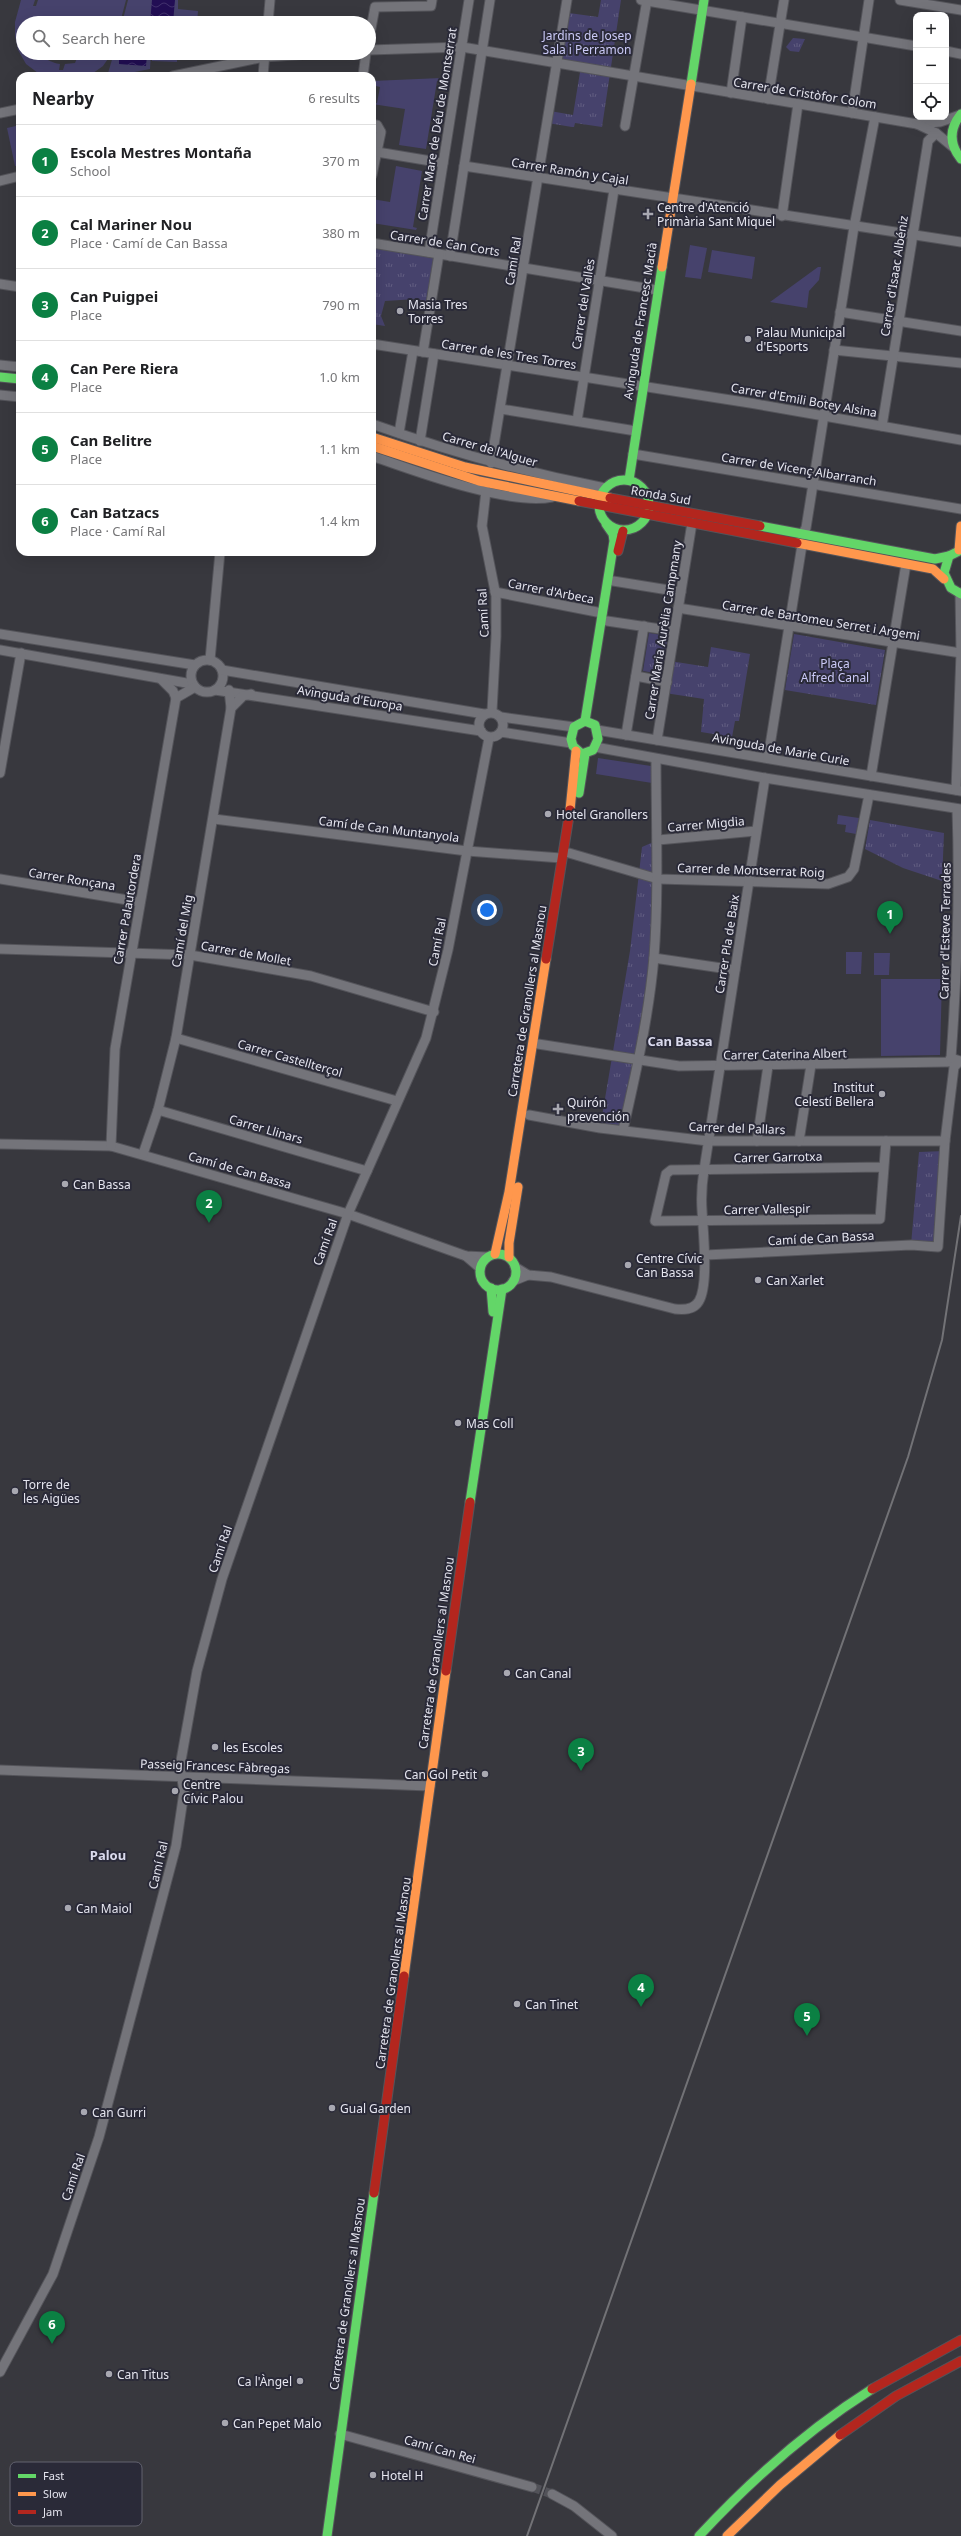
<!DOCTYPE html>
<meta charset="utf-8">
<style>
body{margin:0;font-family:"Noto Sans",sans-serif;background:#f2f2f2;color:#202124}
.controls{position:absolute;right:12px;top:12px;display:grid;overflow:hidden;border-radius:8px;box-shadow:0 4px 16px #0002}
.controls button{width:36px;height:36px;display:grid;place-items:center;padding:0;border:0;border-bottom:1px solid #e0e0e0;background:#fff;color:#202124;font:20px sans-serif}
.you{position:absolute;left:487px;top:910px;width:14px;height:14px;margin:-10px;border:3px solid #fff;border-radius:50%;background:#1a73e8;box-shadow:0 0 0 6px #1a73e833}
.badge{display:grid;place-items:center;width:26px;height:26px;border-radius:50%;background:#0b8043;color:#fff;font-size:13px;font-weight:700}
.pin{position:absolute;translate:-50% -33px;filter:drop-shadow(0 1px 2px #0008)}
.pin::after{content:'';position:absolute;top:21px;width:14px;height:12px;background:inherit;clip-path:polygon(0 0,100% 0,50% 100%)}
.list{margin:0;padding:0;list-style:none}
h2{display:flex;justify-content:space-between;align-items:center;height:52px;margin:0;padding:0 16px;font-size:17px}
h2 small{font-size:13px;font-weight:400;color:#757577}
.list li{display:grid;grid-template-columns:26px 1fr auto;gap:12px;align-items:center;box-sizing:border-box;height:72px;padding:0 16px;border-top:1px solid #e0e0e0}
.list b{display:block;font-size:15px;white-space:nowrap}
.list p{margin:0;font-size:13px;white-space:nowrap;color:#757577}
.list em{font-size:13px;font-style:normal;color:#757577}
.icon{flex:none;width:22px;height:22px;fill:none;stroke:currentColor;stroke-width:2;stroke-linecap:round;stroke-linejoin:round}
.map{position:relative;flex:none;width:961px;height:2536px;overflow:hidden}
.search{position:absolute;background:#fff;box-shadow:0 4px 16px #0002;left:16px;top:16px;width:360px;height:44px;display:flex;align-items:center;gap:10px;box-sizing:border-box;padding:0 14px;border-radius:22px;color:#757577;font-size:15px}
.panel{position:absolute;background:#fff;box-shadow:0 4px 16px #0002;left:16px;top:72px;width:360px;height:484px;border-radius:12px}
.map>svg:first-child{display:block}
.grass{fill:#46426c}
.park{fill:url(#park-tufts)}
.water{fill:url(#water-waves)}
.lines{fill:none;stroke-linecap:round;stroke-linejoin:round}
.street-tunnel{stroke:#525259;stroke-width:9;stroke-dasharray:9 4.5;stroke-linecap:butt}
.street-casing{stroke:#54545a;stroke-width:11}
.fast-casing{stroke:#54545a;stroke-width:11}
.slow-casing{stroke:#54545a;stroke-width:11}
.jam-casing{stroke:#54545a;stroke-width:11}
.street{stroke:#74747a;stroke-width:9}
.fast{stroke:#63d668;stroke-width:9}
.slow{stroke:#ff974d;stroke-width:9}
.jam{stroke:#b3261e;stroke-width:9}
.rail{stroke:#727276;stroke-width:2}
.poi-dot{fill:#a8a8b1;stroke:#2a2a38;stroke-width:1.5}
.labels{text-anchor:middle;dominant-baseline:central;stroke-width:4;stroke-linejoin:round;paint-order:stroke}
.park-label{font-size:12px;fill:#cbcaf7;stroke:#2a2a38}
.street-label{font-size:12px;fill:#e5e5ef;stroke:#2a2a38}
.poi-label{font-size:12px;fill:#e5e5ef;stroke:#2a2a38;text-anchor:start}
.neighbourhood-label{font-size:13px;font-weight:bold;fill:#dadaed;stroke:#2a2a38}
.key{fill:#2a2a38;stroke:#62626f;stroke-width:1}
.key-label{font-size:11px;fill:#e5e5ef}
</style>
<div class="map">
<svg width="961" height="2536" viewBox="0 0 961 2536">
<defs>
<pattern id="park-tufts" width="24" height="20" patternUnits="userSpaceOnUse"><rect width="24" height="20" fill="#46426c"/><path d="M3 7l-1-3M5 7V3M7 7l1-3M15 17l-1-3M17 17v-4M19 17l1-3" fill="none" stroke="#615d81"/></pattern>
<pattern id="water-waves" width="16" height="10" patternUnits="userSpaceOnUse"><rect width="16" height="10" fill="#220e54"/><path d="M0 5q4-4 8 0t8 0" fill="none" stroke="#42316d"/></pattern>
</defs>
<rect width="100%" height="100%" fill="#38383e"/>
<g class="grass">
<path d="M21,0H35L33,6H36L38,0H126L120,23H23V53C43,53 43,61 60,64L59,70H63L65,64L75,63L79,53H112L103,66L89,76H42L26,64L18,50L15,36V22Z"/>
<polygon points="128,0 178,0 178,9 198,11 197,23 122,23"/>
<polygon points="114,53 151,53 150,69 114,76 108,73"/>
<polygon points="152,54 177,55 177,62 152,61"/>
<polygon points="441,78 440,81 437,81 426,149 399,145 405,109 372,104 377,103 380,87 372,85 372,81"/>
<polygon points="20,125 20,165 15,166 7,128"/>
<polygon points="396,166 422,171 413,227 417,228 416,230 372,223 372,199 390,202"/>
<polygon points="690,245 707,248 701,279 685,277"/>
<polygon points="712,250 755,257 752,279 708,272"/>
<polygon points="818,267 821,267 819,280 809,291 807,308 770,302"/>
<polygon points="598,758 651,766 652,783 596,774"/>
<polygon points="838,815 859,818 856,834 845,832 846,825 837,824"/>
<polygon points="846,952 862,952 861,974 846,974"/>
<polygon points="874,953 890,953 889,975 874,975"/>
<polygon points="881,979 942,979 940,1055 881,1056"/>
</g>
<g class="park">
<polygon points="601,0 621,0 602,127 575,123 574,127 572,127 548,123 550,111 573,115 581,66 558,62 569,13 598,17"/>
<polygon points="793,38 805,39 799,52 790,51 786,47"/>
<polygon points="372,243 439,254 431,302 416,299 385,301 381,316 385,326 372,324"/>
<polygon points="649,633 668,636 661,674 643,671"/>
<polygon points="794,634 885,650 876,705 785,690"/>
<polygon points="711,647 750,654 739,721 735,721 732,737 701,732 704,699 665,693 670,661 708,667"/>
<polygon points="870,820 944,833 942,881 903,868 865,849"/>
<polygon points="658,840 654,958 623,1130 600,1128 630,951 642,847"/>
<polygon points="945,1151 938,1247 911,1245 919,1152"/>
</g>
<g class="water">
<polygon points="152,0 175,0 173,23 150,23"/>
<polygon points="119,53 147,55 146,66 119,64"/>
</g>
<g class="lines">
<polyline class="street-tunnel" points="532,2487 552,2494"/>
<defs>
<g id="street">
<polyline points="641,0 916,46"/>
<polyline points="900,0 961,10"/>
<polyline points="268,23 270,0"/>
<polyline points="369,39 375,7 431,6 432,0"/>
<polyline points="369,50 462,47 917,124 940,122 960,115"/>
<polyline points="946,51 961,54"/>
<polyline points="173,76 264,57 325,53"/>
<polyline points="263,76 265,53"/>
<polyline points="363,76 366,53"/>
<polyline points="731,93 742,17"/>
<polyline points="768,99 784,0"/>
<polyline points="0,113 20,109"/>
<polyline points="852,113 869,0"/>
<polyline points="917,124 936,133 953,147"/>
<polyline points="372,125 377,125 381,132 372,175"/>
<polyline points="625,126 647,0"/>
<polyline points="377,152 443,163"/>
<polyline points="464,166 961,242"/>
<polyline points="0,181 20,176"/>
<polyline points="782,216 798,104"/>
<polyline points="372,243 657,290"/>
<polyline points="429,252 469,0"/>
<polyline points="450,256 490,0"/>
<polyline points="0,284 20,287"/>
<polyline points="840,312 961,331"/>
<polyline points="372,344 750,403 961,440"/>
<polyline points="834,350 961,363"/>
<polyline points="423,352 439,254"/>
<polyline points="0,365 20,367"/>
<polyline points="0,395 20,397"/>
<polyline points="501,409 636,431"/>
<polyline points="577,421 614,190"/>
<path d="M372,424C450,452 523,472 605,488"/>
<polyline points="882,426 927,148 928,141 936,133"/>
<polyline points="399,433 413,351"/>
<polyline points="420,441 434,354"/>
<polyline points="633,454 961,509"/>
<path d="M372,456C415,471 509,506 552,497"/>
<polyline points="491,463 567,0"/>
<polyline points="486,491 482,526 496,596 496,637 492,711"/>
<polyline points="802,534 806,528 854,227 875,117"/>
<polyline points="613,581 681,592"/>
<polyline points="495,592 602,613"/>
<polyline points="678,608 961,653"/>
<polyline points="607,621 674,631"/>
<polyline points="0,634 195,665"/>
<polyline points="0,650 192,684"/>
<circle cx="207" cy="676" r="16"/>
<polyline points="210,660 220,552"/>
<polyline points="222,670 484,714"/>
<polyline points="636,676 667,682"/>
<polyline points="161,679 173,691 176,698"/>
<polyline points="215,690 481,731"/>
<polyline points="231,708 243,696 251,694"/>
<circle cx="491" cy="725" r="12"/>
<polyline points="501,717 574,727"/>
<polyline points="597,730 961,791"/>
<polyline points="501,732 571,743"/>
<polyline points="626,735 644,626"/>
<polyline points="657,740 692,523"/>
<polyline points="595,747 765,778 961,809"/>
<polyline points="768,758 802,545"/>
<polyline points="0,773 21,653"/>
<polyline points="871,776 906,564"/>
<polyline points="956,790 961,653 960,593"/>
<polyline points="214,819 467,851 561,858"/>
<polyline points="658,840 756,831"/>
<polyline points="569,853 658,879 828,884 848,877 854,869 869,795"/>
<polyline points="0,879 140,902"/>
<polyline points="0,949 190,955 311,976 434,1012"/>
<polyline points="654,958 735,970"/>
<polyline points="176,1038 397,1101"/>
<polyline points="538,1044 679,1066 948,1062 951,1058 960,1061 954,1067 945,1141 938,1247 911,1245 705,1255"/>
<path d="M951,1058C957,975 960,892 957,809"/>
<polyline points="158,1110 367,1171"/>
<polyline points="529,1115 600,1128 708,1141 945,1141"/>
<path d="M623,1130C636,1073 649,1015 654,957C659,891 656,825 656,759"/>
<polyline points="757,1141 768,1066"/>
<polyline points="799,1141 811,1065"/>
<polyline points="0,1144 111,1146 348,1214 466,1256 487,1257"/>
<polyline points="111,1146 115,1049 176,698 195,687"/>
<polyline points="143,1154 158,1110 176,1038 231,708 229,690"/>
<polyline points="884,1167 671,1170 666,1174 655,1221 880,1219 886,1141"/>
<polyline points="466,1256 480,1268"/>
<path d="M515,1267L528,1275L551,1277L675,1309C684,1310 694,1310 699,1301C709,1284 703,1230 702,1210C701,1196 702,1183 704,1170L765,778"/>
<polyline points="513,1281 528,1275"/>
<polyline points="0,1770 430,1786"/>
<polyline points="0,2372 53,2274 99,2137 176,1846 184,1792 180,1766 197,1671 222,1579 348,1214 426,1038 448,950 489,738"/>
<polyline points="340,2434 532,2487"/>
<polyline points="552,2494 574,2506 612,2536"/>
</g>
<g id="fast">
<polyline points="691,84 704,0"/>
<path d="M961,114C949,129 949,144 961,159"/>
<polyline points="0,377 20,379"/>
<circle cx="624" cy="505" r="25"/>
<polyline points="629,480 662,267"/>
<polyline points="760,526 935,559 949,556"/>
<polyline points="961,550 949,556 944,573 951,588 961,594"/>
<polyline points="585,721 614,541 613,534 606,524"/>
<polygon points="585,721 595,725 598,739 593,750 582,754 573,746 571,739 574,727"/>
<polyline points="579,793 585,754"/>
<circle cx="498" cy="1272" r="18"/>
<polyline points="491,1288 493,1312"/>
<polyline points="470,1502 502,1289"/>
<polyline points="327,2536 374,2193"/>
<path d="M699,2536C751,2480 807,2430 872,2389"/>
</g>
<g id="slow">
<polyline points="662,267 691,84"/>
<polyline points="372,437 465,467 610,498"/>
<polyline points="372,446 479,481 579,501"/>
<polyline points="797,543 933,569 944,579"/>
<polyline points="959,550 961,526"/>
<polyline points="570,810 576,751"/>
<polyline points="495,1254 509,1192 546,959"/>
<polyline points="509,1257 509,1243 518,1187"/>
<polyline points="404,1976 446,1671"/>
<polyline points="727,2536 780,2485 840,2435"/>
</g>
<g id="jam">
<polyline points="610,498 760,526"/>
<polyline points="579,501 797,543"/>
<polyline points="618,551 623,531"/>
<polyline points="546,959 570,810"/>
<polyline points="446,1671 470,1502"/>
<polyline points="374,2193 404,1976"/>
<polyline points="872,2389 961,2340"/>
<polyline points="840,2435 896,2396 961,2361"/>
</g>
</defs>
<use href="#street" class="street-casing"/>
<use href="#fast" class="fast-casing"/>
<use href="#slow" class="slow-casing"/>
<use href="#jam" class="jam-casing"/>
<use href="#street" class="street"/>
<use href="#fast" class="fast"/>
<use href="#slow" class="slow"/>
<use href="#jam" class="jam"/>
<polyline class="rail" points="527,2536 908,1457 942,1340 961,1216"/>
</g>
<g class="poi-dot">
<path d="M646 208h4v4h4v4h-4v4h-4v-4h-4v-4h4z"/>
<circle cx="400" cy="311" r="4"/>
<circle cx="748" cy="339" r="4"/>
<circle cx="548" cy="814" r="4"/>
<circle cx="882" cy="1094" r="4"/>
<path d="M556 1103h4v4h4v4h-4v4h-4v-4h-4v-4h4z"/>
<circle cx="65" cy="1184" r="4"/>
<circle cx="628" cy="1265" r="4"/>
<circle cx="758" cy="1280" r="4"/>
<circle cx="458" cy="1423" r="4"/>
<circle cx="15" cy="1491" r="4"/>
<circle cx="507" cy="1673" r="4"/>
<circle cx="215" cy="1747" r="4"/>
<circle cx="485" cy="1774" r="4"/>
<circle cx="175" cy="1791" r="4"/>
<circle cx="68" cy="1908" r="4"/>
<circle cx="517" cy="2004" r="4"/>
<circle cx="332" cy="2108" r="4"/>
<circle cx="84" cy="2112" r="4"/>
<circle cx="109" cy="2374" r="4"/>
<circle cx="300" cy="2381" r="4"/>
<circle cx="225" cy="2423" r="4"/>
<circle cx="373" cy="2475" r="4"/>
</g>
<g class="labels">
<g class="park-label">
<text x="587" y="35">Jardins de Josep<tspan x="587" dy="14">Sala i Perramon</tspan></text>
<text x="835" y="663">Plaça<tspan x="835" dy="14">Alfred Canal</tspan></text>
</g>
<g class="street-label">
<text transform="translate(805 93) rotate(9)">Carrer de Cristòfor Colom</text>
<text transform="translate(437 124) rotate(-81)">Carrer Mare de Déu de Montserrat</text>
<text transform="translate(570 171) rotate(9)">Carrer Ramón y Cajal</text>
<text transform="translate(445 243) rotate(9)">Carrer de Can Corts</text>
<text transform="translate(513 261) rotate(-81)">Camí Ral</text>
<text transform="translate(894 276) rotate(-81)">Carrer d'Isaac Albéniz</text>
<text transform="translate(583 304) rotate(-81)">Carrer del Vallès</text>
<text transform="translate(640 321) rotate(-81)">Avinguda de Francesc Macià</text>
<text transform="translate(509 354) rotate(9)">Carrer de les Tres Torres</text>
<text transform="translate(804 400) rotate(10)">Carrer d'Emili Botey Alsina</text>
<text transform="translate(490 449) rotate(16)">Carrer de l'Alguer</text>
<text transform="translate(799 469) rotate(9)">Carrer de Vicenç Albarranch</text>
<text transform="translate(661 495) rotate(10)">Ronda Sud</text>
<text transform="translate(551 591) rotate(11)">Carrer d'Arbeca</text>
<text transform="translate(483 613) rotate(-93)">Camí Ral</text>
<text transform="translate(821 620) rotate(9)">Carrer de Bartomeu Serret i Argemi</text>
<text transform="translate(663 630) rotate(-81)">Carrer Maria Aurèlia Campmany</text>
<text transform="translate(350 698) rotate(9)">Avinguda d'Europa</text>
<text transform="translate(781 749) rotate(10)">Avinguda de Marie Curie</text>
<text transform="translate(706 824) rotate(-5)">Carrer Migdia</text>
<text transform="translate(389 829) rotate(7)">Camí de Can Muntanyola</text>
<text transform="translate(751 870) rotate(2)">Carrer de Montserrat Roig</text>
<text transform="translate(72 879) rotate(9)">Carrer Ronçana</text>
<text transform="translate(127 909) rotate(-80)">Carrer Palautordera</text>
<text transform="translate(182 931) rotate(-80)">Camí del Mig</text>
<text transform="translate(945 931) rotate(-89)">Carrer d'Esteve Terrades</text>
<text transform="translate(437 942) rotate(-79)">Camí Ral</text>
<text transform="translate(727 944) rotate(-81)">Carrer Pla de Baix</text>
<text transform="translate(246 953) rotate(10)">Carrer de Mollet</text>
<text transform="translate(527 1001) rotate(-81)">Carretera de Granollers al Masnou</text>
<text transform="translate(785 1054) rotate(-1)">Carrer Caterina Albert</text>
<text transform="translate(290 1058) rotate(16)">Carrer Castellterçol</text>
<text transform="translate(737 1128) rotate(2)">Carrer del Pallars</text>
<text transform="translate(266 1129) rotate(16)">Carrer Llinars</text>
<text transform="translate(778 1157) rotate(-1)">Carrer Garrotxa</text>
<text transform="translate(240 1170) rotate(16)">Camí de Can Bassa</text>
<text transform="translate(767 1209) rotate(-1)">Carrer Vallespir</text>
<text transform="translate(821 1238) rotate(-3)">Camí de Can Bassa</text>
<text transform="translate(325 1242) rotate(-70)">Camí Ral</text>
<text transform="translate(220 1549) rotate(-71)">Camí Ral</text>
<text transform="translate(436 1653) rotate(-82)">Carretera de Granollers al Masnou</text>
<text transform="translate(215 1766) rotate(2)">Passeig Francesc Fàbregas</text>
<text transform="translate(158 1865) rotate(-77)">Camí Ral</text>
<text transform="translate(393 1973) rotate(-82)">Carretera de Granollers al Masnou</text>
<text transform="translate(73 2177) rotate(-71)">Camí Ral</text>
<text transform="translate(347 2294) rotate(-82)">Carretera de Granollers al Masnou</text>
<text transform="translate(440 2449) rotate(16)">Camí Can Rei</text>
</g>
<g class="poi-label">
<text x="657" y="207">Centre d'Atenció<tspan x="657" dy="14">Primària Sant Miquel</tspan></text>
<text x="408" y="304">Masia Tres<tspan x="408" dy="14">Torres</tspan></text>
<text x="756" y="332">Palau Municipal<tspan x="756" dy="14">d'Esports</tspan></text>
<text x="556" y="814">Hotel Granollers</text>
<text x="874" y="1087" text-anchor="end">Institut<tspan x="874" dy="14">Celestí Bellera</tspan></text>
<text x="567" y="1102">Quirón<tspan x="567" dy="14">prevención</tspan></text>
<text x="73" y="1184">Can Bassa</text>
<text x="636" y="1258">Centre Cívic<tspan x="636" dy="14">Can Bassa</tspan></text>
<text x="766" y="1280">Can Xarlet</text>
<text x="466" y="1423">Mas Coll</text>
<text x="23" y="1484">Torre de<tspan x="23" dy="14">les Aigües</tspan></text>
<text x="515" y="1673">Can Canal</text>
<text x="223" y="1747">les Escoles</text>
<text x="477" y="1774" text-anchor="end">Can Gol Petit</text>
<text x="183" y="1784">Centre<tspan x="183" dy="14">Cívic Palou</tspan></text>
<text x="76" y="1908">Can Maiol</text>
<text x="525" y="2004">Can Tinet</text>
<text x="340" y="2108">Gual Garden</text>
<text x="92" y="2112">Can Gurri</text>
<text x="117" y="2374">Can Titus</text>
<text x="292" y="2381" text-anchor="end">Ca l'Àngel</text>
<text x="233" y="2423">Can Pepet Malo</text>
<text x="381" y="2475">Hotel H</text>
</g>
<g class="neighbourhood-label">
<text x="680" y="1041">Can Bassa</text>
<text x="108" y="1855">Palou</text>
</g>
</g>
<rect x="10" y="2462" width="132" height="64" rx="6" class="key"/>
<rect x="18" y="2474" width="18" height="4" fill="#63d668"/>
<rect x="18" y="2492" width="18" height="4" fill="#ff974d"/>
<rect x="18" y="2510" width="18" height="4" fill="#b3261e"/>
<g class="key-label">
<text x="43" y="2480">Fast</text>
<text x="43" y="2498">Slow</text>
<text x="43" y="2516">Jam</text>
</g>
</svg>
<div class="controls">
<button>+</button>
<button>−</button>
<button><svg class="icon" aria-label="locate" viewBox="0 0 24 24"><circle cx="12" cy="12" r="6"/><path d="M12 2v4M12 18v4M2 12h4M18 12h4"/></svg></button>
</div>
<div class="you"></div>
<div class="pin badge" style="left:890px;top:934px">1</div>
<div class="pin badge" style="left:209px;top:1223px">2</div>
<div class="pin badge" style="left:581px;top:1771px">3</div>
<div class="pin badge" style="left:641px;top:2007px">4</div>
<div class="pin badge" style="left:807px;top:2036px">5</div>
<div class="pin badge" style="left:52px;top:2344px">6</div>
<div class="search"><svg class="icon" aria-label="search" viewBox="0 0 24 24"><circle cx="10" cy="10" r="6"/><path d="M15 15l6 6"/></svg>Search here</div>
<section class="panel">
<h2>Nearby<small>6 results</small></h2>
<ul class="list">
<li><span class="badge">1</span><div><b>Escola Mestres Montaña</b><p>School</p></div><em>370 m</em></li>
<li><span class="badge">2</span><div><b>Cal Mariner Nou</b><p>Place · Camí de Can Bassa</p></div><em>380 m</em></li>
<li><span class="badge">3</span><div><b>Can Puigpei</b><p>Place</p></div><em>790 m</em></li>
<li><span class="badge">4</span><div><b>Can Pere Riera</b><p>Place</p></div><em>1.0 km</em></li>
<li><span class="badge">5</span><div><b>Can Belitre</b><p>Place</p></div><em>1.1 km</em></li>
<li><span class="badge">6</span><div><b>Can Batzacs</b><p>Place · Camí Ral</p></div><em>1.4 km</em></li>
</ul>
</section>
</div>
